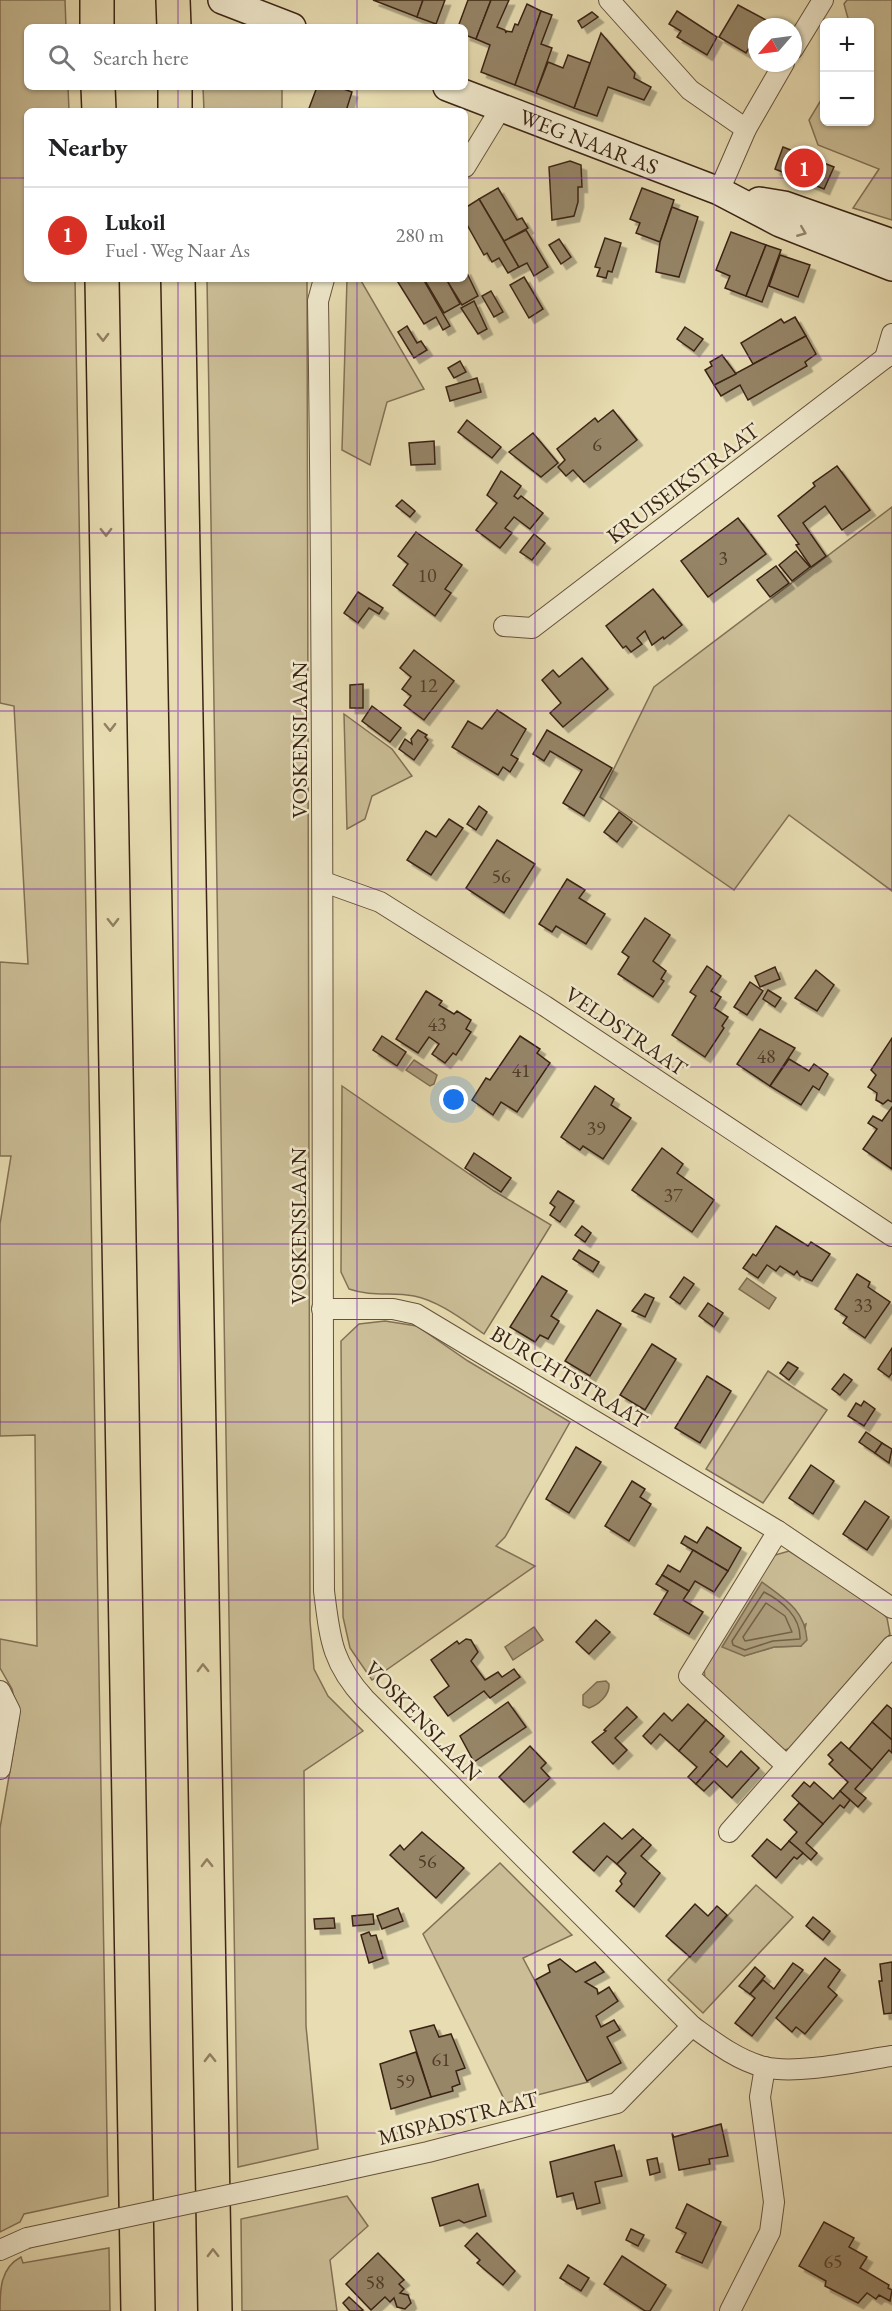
<!DOCTYPE html>
<meta charset="utf-8">
<style>
body{margin:0;font-family:"EB Garamond",serif;background:#f6f6f6;color:#202124}
.controls{position:absolute;right:18px;top:18px;display:grid;overflow:hidden;border-radius:9px;box-shadow:0 2px 4px #0004}
.controls button{width:54px;height:54px;display:grid;place-items:center;padding:0;border:0;border-bottom:2px solid #e0e0e0;background:#fff;color:#202124;font:30px sans-serif}
.compass{position:absolute;left:748px;top:18px;width:54px;height:54px;border-radius:50%;background:#fff;box-shadow:0 2px 4px #0004;rotate:242deg}
.you{position:absolute;left:454px;top:1100px;width:21px;height:21px;margin:-15px;border:4px solid #fff;border-radius:50%;background:#1a73e8;box-shadow:0 0 0 9px #1a73e833}
.badge{display:grid;place-items:center;width:39px;height:39px;border-radius:50%;background:#d93025;color:#fff;font-size:20px;font-weight:700}
.pin{position:absolute;translate:-50% -50%;border:3px solid #fff;box-shadow:0 2px 6px #0006}
.list{margin:0;padding:0;list-style:none}
h2{display:flex;justify-content:space-between;align-items:center;height:78px;margin:0;padding:0 24px;font-size:26px}
h2 small{font-size:20px;font-weight:400;color:#757577}
.list li{display:grid;grid-template-columns:39px 1fr auto;gap:18px;align-items:center;box-sizing:border-box;height:96px;padding:0 24px;border-top:2px solid #e0e0e0}
.list b{display:block;font-size:22px;white-space:nowrap}
.list p{margin:0;font-size:20px;white-space:nowrap;color:#757577}
.list em{font-size:20px;font-style:normal;color:#757577}
.icon{flex:none;width:33px;height:33px;fill:none;stroke:currentColor;stroke-width:2;stroke-linecap:round;stroke-linejoin:round}
.map{position:relative;flex:none;width:892px;height:2311px;overflow:hidden}
.search{position:absolute;background:#fff;box-shadow:0 2px 4px #0004;left:24px;top:24px;width:444px;height:66px;display:flex;align-items:center;gap:15px;box-sizing:border-box;padding:0 21px;border-radius:9px;color:#757577;font-size:22px}
.panel{position:absolute;background:#fff;box-shadow:0 2px 4px #0004;left:24px;top:108px;width:444px;height:174px;border-radius:9px}
.map>svg:first-child{display:block}
.green{fill:#cbbe97;stroke:#837156;stroke-width:1.5;fill-rule:evenodd}
.water{fill:#ad9e7c;stroke:#7f6d52;stroke-width:1.5}
.lines{fill:none;stroke-linecap:round;stroke-linejoin:round}
.shore{stroke:#746148;stroke-width:1.5}
.building{fill:#958466;stroke:#3b2414;stroke-width:1.5;filter:url(#shadow)}
.minor-casing{stroke:#66523c;stroke-width:22}
.secondary-casing{stroke:#3b2414;stroke-width:30}
.motorway-casing{stroke:#3b2414;stroke-width:36}
.minor{stroke:#f0e9cd;stroke-width:20}
.secondary{stroke:#f0e9cd;stroke-width:27}
.motorway{stroke:#e8ddb2;stroke-width:33}
.minor-bridge-casing{stroke:#66523c;stroke-width:22;stroke-linecap:butt}
.minor-bridge{stroke:#f0e9cd;stroke-width:20}
.oneway{stroke:#968670}
.oneway2{stroke:#928063}
.grid{fill:none;stroke:#7b2cbf;stroke-width:1.5;stroke-opacity:0.55}
.labels{text-anchor:middle;dominant-baseline:central;stroke-width:5;stroke-linejoin:round;paint-order:stroke}
.number-label{font-size:20px;fill:#523c28}
.street-label{font-size:22px;fill:#3b2414;stroke:#f0e9cd}
</style>
<div class="map">
<svg width="892" height="2311" viewBox="0 0 892 2311">
<defs>
<filter id="shadow"><feDropShadow dx="5.5" dy="5.5" stdDeviation="0" flood-color="#0004"/></filter>
</defs>
<rect width="100%" height="100%" fill="#e8ddb2"/>
<filter id="stains"><feTurbulence type="fractalNoise" baseFrequency=".00333" numOctaves="4"/><feColorMatrix values="0 0 0 0 .2 0 0 0 0 .09 0 0 0 0 .02 0 0 0 .5 -.17"/></filter>
<radialGradient id="worn" r=".72"><stop offset=".6" stop-color="#630" stop-opacity="0"/><stop offset="1" stop-color="#630" stop-opacity=".3"/></radialGradient>
<g class="green">
<polygon points="0,0 65,0 66,27 27,27 27,87 68,87 69,111 27,111 27,279 75,279 108,2196 24,2214 20,2222 0,2232 0,1828 19,1719 12,1689 0,1668 0,1639 37,1646 35,1435 0,1436 0,1224 11,1156 0,1156 0,962 28,964 14,706 0,703"/>
<polygon points="847,0 892,0 892,220 853,208 879,169 818,145 809,120 824,95 824,122 870,122 870,22 849,22 844,4"/>
<polygon points="203,87 282,87 282,111 204,111"/>
<polygon points="207,279 307,279 310,1621 314,1669 328,1696 363,1731 304,1771 306,2026 318,2149 238,2167"/>
<polygon points="347,279 360,279 424,389 387,402 370,465 342,450"/>
<polygon points="892,507 892,891 789,815 734,890 600,797 654,687"/>
<polygon points="344,714 392,749 412,776 372,796 365,819 347,829"/>
<path d="M342,1086L494,1191L551,1225L484,1334C463,1320 439,1301 414,1296C391,1292 372,1297 349,1289L341,1272Z"/>
<polygon points="385,1321 417,1326 468,1361 570,1422 505,1537 496,1546 535,1566 372,1680 350,1648 343,1617 341,1341 359,1324"/>
<polygon points="768,1371 827,1410 763,1503 706,1469"/>
<path d="M789,1551L878,1608L887,1618L890,1634L881,1648L792,1748L784,1750L705,1680L704,1667L772,1556ZM806,1624L801,1646L774,1647L744,1656Z"/>
<polygon points="500,1863 572,1935 523,1958 588,2082 506,2103 423,1934"/>
<polygon points="756,1885 793,1917 703,2013 668,1980"/>
<polygon points="347,2196 368,2226 330,2260 337,2311 242,2311 241,2219"/>
<path d="M109,2248L110,2311H0C0,2290 0,2268 21,2257L23,2263Z"/>
</g>
<g class="water">
<polygon points="414,1060 437,1075 434,1084 430,1086 406,1070"/>
<polygon points="747,1278 776,1298 769,1309 739,1289"/>
<path d="M762,1582C785,1599 805,1610 807,1640L801,1646L774,1647L744,1656L722,1647Z"/>
<polygon points="534,1627 543,1640 513,1660 505,1647"/>
<path d="M606,1681L609,1684C610,1695 598,1705 589,1708L583,1705V1695L597,1682Z"/>
</g>
<g class="lines">
<g class="shore">
<path d="M764,1592C782,1601 801,1617 800,1639L773,1641L745,1650L733,1645L732,1641Z"/>
<polygon points="766,1603 785,1616 792,1632 745,1641 743,1637"/>
</g>
</g>
<g class="building">
<polygon points="373,0 423,0 417,17"/>
<polygon points="423,0 445,0 436,24 417,17"/>
<polygon points="468,0 491,0 476,39 465,35 465,27 458,27"/>
<polygon points="491,0 509,0 497,27 505,30 506,33 506,31 512,32 515,24 518,25 527,4 541,11 515,85 481,72 490,45 476,39"/>
<polygon points="738,5 766,20 762,27 757,27 757,35 746,53 719,37"/>
<polygon points="541,11 552,15 541,44 552,48 536,93 515,85"/>
<polygon points="677,11 717,37 707,55 677,37 681,31 669,24"/>
<polygon points="592,12 598,17 582,28 578,21"/>
<polygon points="601,33 635,73 634,78 651,87 644,100 608,87 597,116 574,108"/>
<polygon points="568,55 590,63 574,108 536,93 548,62 563,68"/>
<polygon points="317,87 338,87 352,92 346,111 308,111"/>
<polygon points="783,147 834,167 824,189 775,169"/>
<polygon points="570,161 581,165 582,187 578,187 578,202 574,216 552,220 549,167"/>
<polygon points="498,188 517,220 522,218 528,228 504,241 479,199"/>
<polygon points="642,188 674,200 660,242 636,233 640,223 630,219"/>
<polygon points="479,199 519,267 508,273 499,258 492,262 487,253 484,255 465,221 465,208"/>
<polygon points="672,207 698,217 679,277 656,272 660,242"/>
<polygon points="526,230 548,267 534,276 527,263 519,267 504,241"/>
<polygon points="731,232 766,245 746,296 725,288 730,276 716,270"/>
<polygon points="605,238 621,243 612,272 608,271 606,278 597,276 600,268 595,267"/>
<polygon points="559,239 571,257 561,264 549,245"/>
<polygon points="766,245 781,250 762,302 746,296"/>
<polygon points="780,255 810,265 798,297 769,286"/>
<polygon points="465,269 478,296 462,305 446,279 465,279"/>
<polygon points="524,277 543,309 529,318 510,285"/>
<polygon points="396,279 423,279 450,326 443,330 436,317 424,324"/>
<polygon points="424,279 446,279 460,304 444,313"/>
<polygon points="491,291 503,312 494,317 482,296"/>
<polygon points="474,301 487,329 478,334 461,308"/>
<polygon points="795,317 806,336 753,364 741,343 781,319 784,323"/>
<polygon points="407,326 417,343 421,341 427,350 414,358 398,332"/>
<polygon points="685,327 703,339 694,351 677,339"/>
<polygon points="806,336 816,354 805,362 807,366 748,400 740,385 721,396 714,385"/>
<polygon points="722,355 736,374 714,385 705,370 712,366 710,362"/>
<polygon points="460,361 466,372 454,378 448,368"/>
<polygon points="477,378 481,392 450,401 446,387"/>
<polygon points="613,410 637,440 584,482 573,470 566,476 558,467 565,460 557,449 595,418 598,422"/>
<polygon points="467,420 501,447 492,458 458,432"/>
<polygon points="533,433 558,463 541,477 509,452"/>
<polygon points="434,441 435,464 411,465 409,443"/>
<polygon points="837,466 870,510 842,530 825,506 803,523 826,556 811,567 796,545 799,544 778,516 815,486 813,483"/>
<polygon points="501,471 521,486 514,496 518,499 521,496 543,513 530,529 514,517 505,528 512,533 500,548 476,530 497,503 487,495"/>
<polygon points="402,500 415,511 410,517 396,506"/>
<polygon points="738,518 766,554 708,597 681,561"/>
<polygon points="416,532 462,565 445,589 451,593 435,616 393,585 408,564 398,556"/>
<polygon points="534,534 545,543 532,560 520,552"/>
<polygon points="796,551 810,567 792,581 779,565"/>
<polygon points="776,566 789,583 770,597 757,580"/>
<polygon points="653,589 682,625 664,639 663,637 652,645 645,631 637,638 642,644 631,652 626,646 623,648 606,626"/>
<polygon points="358,592 383,608 379,614 369,608 358,623 344,613"/>
<polygon points="414,650 454,681 424,720 404,705 411,696 402,689 411,677 400,668"/>
<polygon points="582,658 608,689 563,727 550,713 561,703 542,680 553,670 559,677"/>
<polygon points="363,684 363,708 350,708 350,685"/>
<polygon points="372,706 401,728 390,742 362,721"/>
<polygon points="497,710 526,729 511,755 518,759 510,772 503,767 498,775 452,747 468,721 482,729"/>
<polygon points="418,730 427,735 425,737 428,740 414,760 399,749 405,739 412,744 411,739"/>
<polygon points="547,730 612,768 584,816 563,803 582,770 550,751 544,761 533,754"/>
<polygon points="479,806 487,812 476,830 467,824"/>
<polygon points="619,812 632,822 617,842 604,832"/>
<polygon points="449,819 463,828 431,875 407,860 426,831 436,837"/>
<polygon points="497,840 535,864 504,913 466,888"/>
<polygon points="567,879 585,890 579,898 605,914 586,944 556,926 552,932 539,924"/>
<polygon points="645,918 670,935 653,961 666,971 661,979 664,981 653,997 618,974 629,957 622,952"/>
<polygon points="707,966 721,976 711,991 721,997 714,1008 728,1017 722,1026 724,1028 705,1057 672,1035 696,996 690,992"/>
<polygon points="775,967 780,979 760,987 755,976"/>
<polygon points="816,970 834,985 817,1011 795,998"/>
<polygon points="750,982 763,991 747,1015 734,1007"/>
<polygon points="768,990 781,998 775,1007 763,999"/>
<polygon points="426,991 442,1001 439,1005 454,1014 457,1011 471,1020 466,1029 471,1032 456,1055 453,1053 445,1063 432,1054 439,1044 429,1037 418,1053 396,1039"/>
<polygon points="760,1029 795,1048 770,1086 737,1064"/>
<polygon points="382,1036 406,1052 397,1066 373,1050"/>
<polygon points="520,1036 540,1049 537,1053 550,1063 517,1112 501,1102 493,1115 472,1100 486,1078 490,1080"/>
<polygon points="892,1038 892,1102 888,1100 883,1104 876,1100 877,1093 868,1087 876,1075 871,1070"/>
<polygon points="789,1059 809,1071 814,1064 828,1074 819,1090 813,1086 801,1105 770,1086"/>
<polygon points="595,1086 614,1099 611,1105 631,1118 603,1159 583,1146 580,1150 561,1137"/>
<polygon points="892,1107 892,1169 863,1149 877,1129 868,1123 873,1116 882,1121"/>
<polygon points="662,1148 683,1164 677,1173 714,1200 692,1232 632,1190"/>
<polygon points="474,1153 511,1178 501,1192 465,1168"/>
<polygon points="558,1191 574,1201 560,1222 550,1215 555,1207 550,1203"/>
<polygon points="582,1226 591,1233 585,1242 575,1235"/>
<polygon points="776,1226 808,1246 811,1242 830,1254 812,1281 800,1276 797,1271 794,1275 780,1266 776,1271 767,1265 758,1278 743,1268 753,1254 756,1256"/>
<polygon points="579,1250 599,1262 593,1272 573,1259"/>
<polygon points="857,1274 870,1282 868,1287 890,1302 865,1338 843,1323 847,1317 835,1309"/>
<polygon points="542,1276 567,1291 551,1316 559,1321 548,1339 540,1335 535,1342 510,1327"/>
<polygon points="684,1277 694,1284 680,1304 670,1297"/>
<polygon points="645,1294 654,1298 645,1317 632,1311"/>
<polygon points="708,1303 723,1313 714,1327 699,1316"/>
<polygon points="597,1310 621,1324 590,1376 565,1361"/>
<polygon points="652,1344 676,1359 645,1410 620,1395"/>
<polygon points="892,1348 892,1373 889,1377 878,1369"/>
<polygon points="788,1362 798,1368 789,1380 780,1373"/>
<polygon points="844,1374 852,1380 840,1395 832,1389"/>
<polygon points="707,1376 731,1391 700,1443 675,1428"/>
<polygon points="864,1401 875,1409 864,1426 848,1416 856,1403 861,1406"/>
<polygon points="866,1432 882,1443 875,1453 859,1442"/>
<polygon points="882,1443 892,1449 889,1463 875,1453"/>
<polygon points="576,1447 601,1462 569,1513 546,1499"/>
<polygon points="811,1465 834,1481 813,1514 789,1498"/>
<polygon points="632,1481 645,1489 640,1497 651,1504 629,1541 605,1526"/>
<polygon points="865,1501 889,1517 867,1550 843,1534"/>
<polygon points="707,1527 741,1548 728,1571 681,1543 685,1536 697,1543"/>
<polygon points="693,1550 728,1571 714,1592 695,1581 689,1591 662,1575 668,1565 680,1572"/>
<polygon points="662,1575 689,1591 683,1600 703,1612 689,1634 654,1614 668,1591 656,1584"/>
<polygon points="596,1620 610,1632 589,1654 576,1642"/>
<polygon points="466,1639 471,1640 478,1652 471,1661 485,1680 498,1672 502,1677 514,1669 520,1677 490,1698 484,1691 448,1716 434,1697 449,1686 431,1660 457,1641 459,1644"/>
<polygon points="508,1702 526,1727 474,1762 460,1736"/>
<polygon points="688,1704 706,1720 679,1751 660,1734 651,1744 643,1736 664,1713 672,1721"/>
<polygon points="887,1705 892,1709 892,1740 872,1722"/>
<polygon points="627,1707 637,1717 615,1738 627,1750 613,1764 592,1742 606,1731 604,1730"/>
<polygon points="706,1720 724,1736 710,1752 718,1759 696,1784 688,1777 697,1767 679,1751"/>
<polygon points="872,1722 892,1740 892,1753 889,1750 872,1770 849,1749"/>
<polygon points="841,1742 872,1770 855,1789 866,1798 858,1807 840,1791 848,1782 829,1764 833,1760 828,1755"/>
<polygon points="530,1746 546,1763 541,1768 550,1778 524,1802 499,1777"/>
<polygon points="741,1751 759,1768 732,1798 714,1781 704,1791 696,1784 718,1759 727,1767"/>
<polygon points="804,1782 810,1787 814,1782 833,1799 840,1791 850,1800 844,1808 840,1805 823,1824 792,1796"/>
<polygon points="799,1803 823,1824 806,1843 817,1853 811,1860 789,1841 797,1832 784,1820"/>
<polygon points="604,1823 622,1839 633,1829 643,1838 617,1864 607,1856 594,1871 573,1852"/>
<polygon points="422,1832 464,1868 436,1898 390,1855 400,1845 404,1850"/>
<polygon points="643,1838 651,1845 641,1856 660,1873 634,1907 616,1891 622,1884 620,1881 626,1873 617,1864"/>
<polygon points="767,1839 781,1850 789,1841 803,1853 797,1859 794,1857 776,1878 752,1856"/>
<polygon points="695,1904 708,1916 717,1906 727,1915 690,1957 666,1936"/>
<polygon points="398,1908 403,1921 382,1929 377,1916"/>
<polygon points="373,1914 374,1924 353,1926 352,1916"/>
<polygon points="813,1917 830,1931 823,1940 806,1926"/>
<polygon points="334,1918 335,1928 315,1929 314,1919"/>
<polygon points="369,1932 371,1936 376,1935 383,1958 369,1963 361,1935"/>
<polygon points="825,1958 840,1970 828,1987 837,1995 805,2034 796,2027 792,2032 776,2018"/>
<polygon points="560,1959 576,1972 595,1962 604,1972 585,1982 597,1989 598,1994 609,1987 618,2001 596,2016 601,2027 614,2020 620,2030 607,2037 621,2063 587,2081 535,1980 550,1972 548,1965"/>
<polygon points="892,1962 892,2013 884,2014 879,1981 882,1981 880,1964"/>
<polygon points="793,1963 803,1970 752,2036 735,2023 755,1998 750,1994 763,1980 774,1989"/>
<polygon points="755,1967 765,1976 750,1994 739,1986"/>
<polygon points="434,2025 439,2037 451,2034 465,2068 456,2071 460,2084 452,2087 453,2091 431,2097 410,2031"/>
<polygon points="416,2052 431,2097 391,2109 380,2064"/>
<polygon points="721,2124 728,2156 709,2159 710,2164 679,2170 672,2133 674,2137"/>
<polygon points="614,2145 622,2176 595,2182 600,2203 577,2209 573,2193 557,2197 550,2162"/>
<polygon points="657,2158 660,2172 650,2175 647,2160"/>
<polygon points="478,2184 486,2216 464,2223 459,2220 440,2226 432,2198"/>
<polygon points="687,2204 721,2222 702,2263 676,2252 686,2233 676,2228"/>
<polygon points="824,2222 854,2238 849,2247 867,2257 860,2268 889,2285 888,2288 892,2290 890,2301 879,2295 876,2299 867,2293 858,2303 825,2286 826,2281 799,2266"/>
<polygon points="631,2229 644,2235 638,2246 626,2240"/>
<polygon points="477,2233 515,2271 503,2285 477,2263 480,2260 465,2246"/>
<polygon points="378,2253 404,2280 399,2284 404,2289 400,2293 408,2295 411,2303 405,2309 397,2307 394,2298 390,2302 385,2297 371,2310 346,2284"/>
<polygon points="622,2256 666,2285 650,2311 645,2311 604,2284"/>
<polygon points="568,2265 589,2278 581,2291 560,2278"/>
<polygon points="349,2297 363,2310 361,2311 350,2311 343,2303"/>
</g>
<g class="lines">
<defs>
<g id="minor">
<polyline points="609,0 690,90 746,129"/>
<polyline points="793,49 823,0"/>
<polyline points="465,167 501,108"/>
<polyline points="719,191 746,129 784,63"/>
<path d="M324,279L318,301C325,731 321,1161 324,1591C330,1638 331,1662 365,1699L692,2026C714,2042 737,2060 764,2067C797,2075 858,2061 892,2056"/>
<polyline points="885,358 892,334"/>
<polyline points="504,626 532,628 885,358"/>
<polyline points="324,882 380,902 545,1006 892,1236"/>
<polyline points="322,1309 393,1309 416,1314 778,1531 892,1608"/>
<polyline points="0,1691 10,1711 0,1769"/>
<polyline points="787,1766 892,1646"/>
<polyline points="729,1832 787,1766 689,1676 778,1531"/>
<polyline points="323,2175 428,2152 617,2103 692,2026"/>
<polyline points="0,2250 27,2238"/>
<polyline points="730,2311 770,2232 774,2202 760,2097 765,2067"/>
</g>
<g id="secondary">
<polyline points="222,0 292,27"/>
<path id="s1" d="M447,87L719,191L780,223L892,267"/>
<polyline points="759,201 784,205 892,243"/>
</g>
<g id="motorway">
<polyline points="97,0 97,27"/>
<polyline points="173,0 174,27"/>
<polyline points="98,87 99,111"/>
<polyline points="175,87 175,111"/>
<polyline points="102,279 138,2311"/>
<polyline points="178,279 215,2311"/>
</g>
</defs>
<use href="#minor" class="minor-casing"/>
<use href="#secondary" class="secondary-casing"/>
<use href="#motorway" class="motorway-casing"/>
<use href="#minor" class="minor"/>
<use href="#secondary" class="secondary"/>
<use href="#motorway" class="motorway"/>
<defs>
<polyline id="minor-bridge" points="27,2238 323,2175"/>
</defs>
<use href="#minor-bridge" class="minor-bridge-casing"/>
<use href="#minor-bridge" class="minor-bridge"/>
</g>
<defs><path id="oneway-chevron" d="M-2-3.5L2.5 0L-2 3.5" fill="none" stroke-width="1.6" stroke-linecap="round" stroke-linejoin="round" transform="scale(1.5)"/></defs>
<use class="oneway" href="#oneway-chevron" transform="translate(802 232) rotate(22)"/>
<g class="oneway2">
<use href="#oneway-chevron" transform="translate(103 337) rotate(89)"/>
<use href="#oneway-chevron" transform="translate(106 532) rotate(89)"/>
<use href="#oneway-chevron" transform="translate(110 727) rotate(89)"/>
<use href="#oneway-chevron" transform="translate(113 922) rotate(89)"/>
<use href="#oneway-chevron" transform="translate(203 1668) rotate(-91)"/>
<use href="#oneway-chevron" transform="translate(207 1863) rotate(-91)"/>
<use href="#oneway-chevron" transform="translate(210 2058) rotate(-91)"/>
<use href="#oneway-chevron" transform="translate(213 2253) rotate(-91)"/>
</g>
<path class="grid" d="M178,0V27M357,0V27M535,0V2311M714,0V2311M178,87V111M357,87V111M0,178H27M465,178H892M178,279V2311M357,279V2311M0,356H892M0,533H892M0,711H892M0,889H892M0,1067H892M0,1244H892M0,1422H892M0,1600H892M0,1778H892M0,1955H892M0,2133H892"/>
<g class="labels">
<g class="number-label">
<text x="597" y="444">6</text>
<text x="723" y="558">3</text>
<text x="427" y="575">10</text>
<text x="428" y="685">12</text>
<text x="501" y="876">56</text>
<text x="437" y="1024">43</text>
<text x="766" y="1056">48</text>
<text x="521" y="1070">41</text>
<text x="596" y="1128">39</text>
<text x="673" y="1195">37</text>
<text x="863" y="1305">33</text>
<text x="427" y="1861">56</text>
<text x="441" y="2059">61</text>
<text x="405" y="2081">59</text>
<text x="833" y="2261">65</text>
<text x="375" y="2282">58</text>
</g>
<g class="street-label">
<text stroke="none"><textPath href="#s1" startOffset="152">WEG NAAR AS</textPath></text>
<text transform="translate(683 483) rotate(-37)">KRUISEIKSTRAAT</text>
<text transform="translate(299 740) rotate(-90)">VOSKENSLAAN</text>
<text transform="translate(626 1031) rotate(34)">VELDSTRAAT</text>
<text transform="translate(298 1226) rotate(-90)">VOSKENSLAAN</text>
<text transform="translate(569 1377) rotate(31)">BURCHTSTRAAT</text>
<text transform="translate(423 1721) rotate(46)">VOSKENSLAAN</text>
<text transform="translate(458 2118) rotate(-14)">MISPADSTRAAT</text>
</g>
</g>
<rect width="100%" height="100%" filter="url(#stains)"/>
<rect width="100%" height="100%" fill="url(#worn)"/>
</svg>
<div class="controls">
<button>+</button>
<button>−</button>
</div>
<svg class="compass" viewBox="-18 -18 36 36"><path d="M0-13l5 13h-10z" fill="#e53935"/><path d="M0 13l5-13h-10z" fill="#757577"/></svg>
<div class="you"></div>
<div class="pin badge" style="left:804px;top:168px">1</div>
<div class="search"><svg class="icon" aria-label="search" viewBox="0 0 24 24"><circle cx="10" cy="10" r="6"/><path d="M15 15l6 6"/></svg>Search here</div>
<section class="panel">
<h2>Nearby<small></small></h2>
<ul class="list">
<li><span class="badge">1</span><div><b>Lukoil</b><p>Fuel · Weg Naar As</p></div><em>280 m</em></li>
</ul>
</section>
</div>
